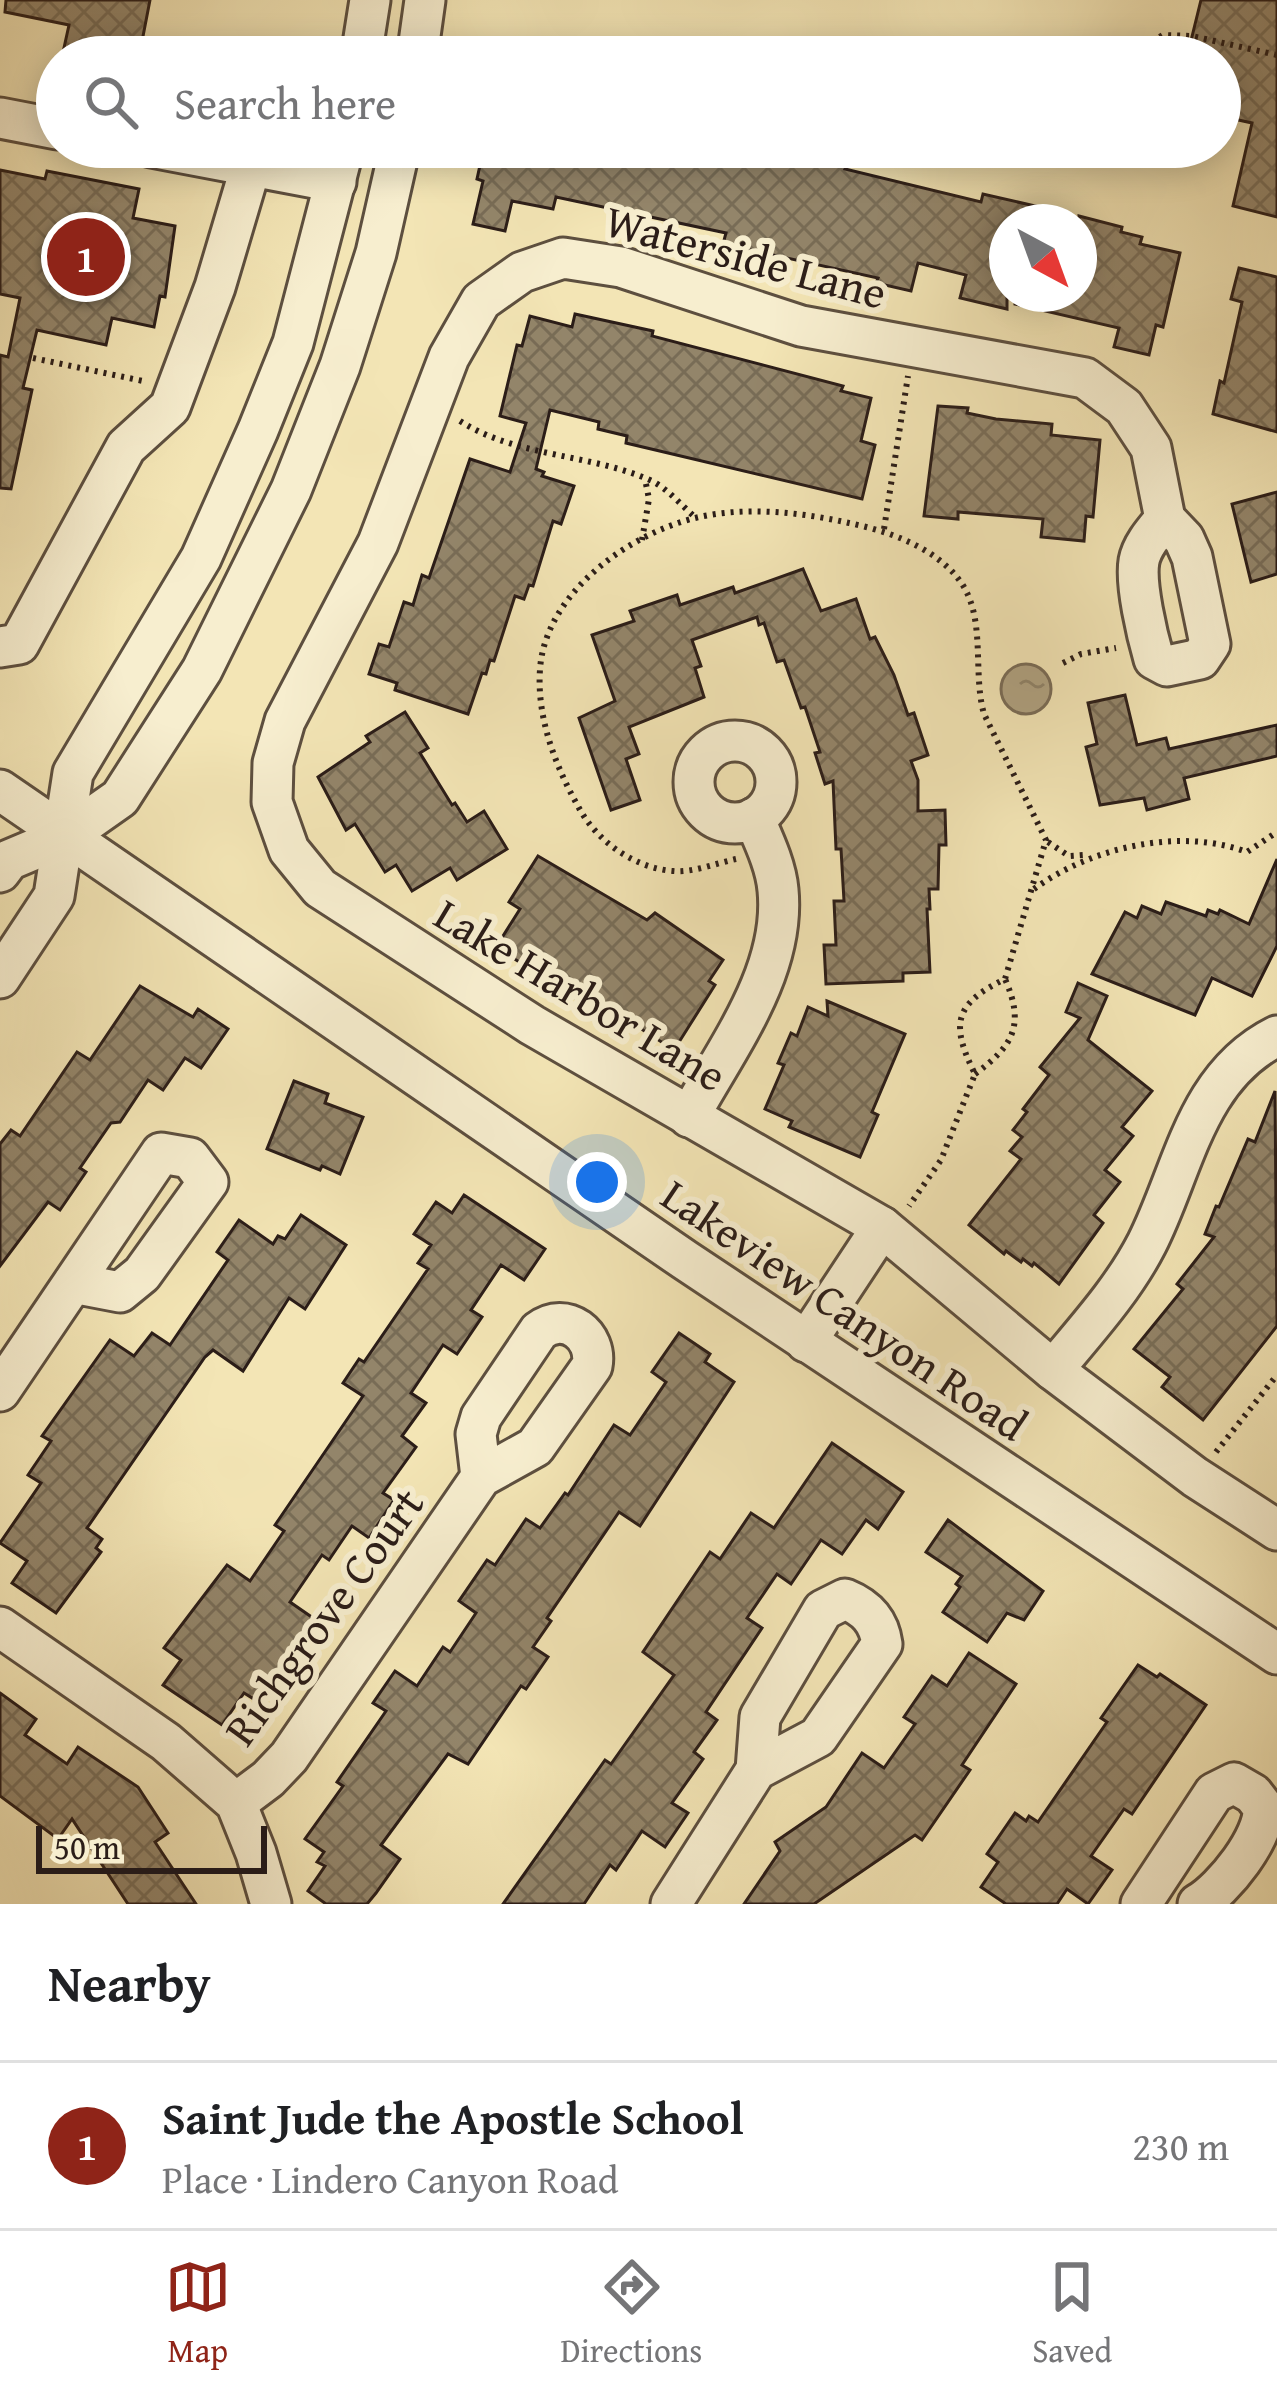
<!DOCTYPE html>
<meta charset="utf-8">
<style>
body{margin:0;font-family:"Gentium Book Plus",serif;background:#f2f2f2;color:#202124}
.compass{position:absolute;left:989px;top:204px;width:108px;height:108px;border-radius:50%;background:#fff;box-shadow:0 6px 30px #0003;rotate:139deg}
.scale{position:absolute;left:36px;bottom:30px;width:231px;box-sizing:border-box;padding-left:12px;border:6px solid #2b1d18;border-top:0;font-size:33px;line-height:42px;white-space:nowrap;color:#2b1d18;-webkit-text-stroke:9px #f7eecf;paint-order:stroke}
.you{position:absolute;left:597px;top:1182px;width:42px;height:42px;margin:-30px;border:9px solid #fff;border-radius:50%;background:#1a73e8;box-shadow:0 0 0 18px #1a73e833}
.badge{display:grid;place-items:center;width:78px;height:78px;border-radius:50%;background:#8f2418;color:#fff;font-size:39px;font-weight:700}
.pin{position:absolute;translate:-50% -50%;border:6px solid #fff;box-shadow:0 3px 12px #0006}
.list{margin:0;padding:0;list-style:none}
h2{display:flex;justify-content:space-between;align-items:center;height:156px;margin:0;padding:0 48px;font-size:51px}
h2 small{font-size:39px;font-weight:400;color:#757577}
.list li{display:grid;grid-template-columns:78px 1fr auto;gap:36px;align-items:center;box-sizing:border-box;height:168px;padding:0 48px;border-top:3px solid #e0e0e0}
.list b{display:block;font-size:45px;white-space:nowrap}
.list p{margin:0;font-size:39px;white-space:nowrap;color:#757577}
.list em{font-size:39px;font-style:normal;color:#757577}
.icon{flex:none;width:66px;height:66px;fill:none;stroke:currentColor;stroke-width:2;stroke-linecap:round;stroke-linejoin:round}
.map{position:relative;flex:none;width:1277px;height:1904px;overflow:hidden}
.search{position:absolute;background:#fff;box-shadow:0 6px 30px #0003;left:36px;right:36px;top:36px;height:132px;display:flex;align-items:center;gap:30px;box-sizing:border-box;padding:0 42px;border-radius:66px;color:#757577;font-size:45px}
.sheet{height:324px;background:#fff}
nav{display:flex;justify-content:space-around;align-items:center;box-sizing:border-box;height:168px;border-top:3px solid #e0e0e0;background:#fff;font-size:33px;color:#757577}
nav a{display:grid;justify-items:center;gap:6px}
nav .on{color:#8f2418}
.map>svg:first-child{display:block}
.water{fill:url(#water-ripples);stroke:#7a6c56;stroke-width:3}
.building{fill:url(#building-cross-hatch);stroke:#2b1d18;stroke-width:3}
.lines{fill:none;stroke-linecap:round;stroke-linejoin:round}
.minor-casing{stroke:#5d4f3f;stroke-width:45}
.path{stroke:#2b1d18;stroke-width:6;stroke-dasharray:3 6;stroke-linecap:butt}
.minor{stroke:#f7eecf;stroke-width:39}
.labels{text-anchor:middle;dominant-baseline:central;stroke-width:12;stroke-linejoin:round;paint-order:stroke}
.street-label{font-size:45px;fill:#2b1d18;stroke:#f7eecf}
</style>
<div class="map">
<svg width="1277" height="1904" viewBox="0 0 1277 1904">
<defs>
<pattern id="water-ripples" width="26" height="14" patternUnits="userSpaceOnUse" patternTransform="scale(3)"><rect width="26" height="14" fill="#afa180"/><path d="M2 4q2-2 4 0t4 0M15 11q2-2 4 0t4 0" fill="none" stroke="#8f8368"/></pattern>
<pattern id="building-cross-hatch" width="8" height="8" patternUnits="userSpaceOnUse" patternTransform="scale(3)"><rect width="8" height="8" fill="#93856a"/><path d="M0 0l8 8M0 8l8-8" fill="none" stroke="#786c56"/></pattern>
</defs>
<rect width="100%" height="100%" fill="#f3e5b5"/>
<filter id="stains"><feTurbulence type="fractalNoise" baseFrequency=".00167" numOctaves="4"/><feColorMatrix values="0 0 0 0 .2 0 0 0 0 .09 0 0 0 0 .02 0 0 0 .5 -.17"/></filter>
<radialGradient id="worn" r=".72"><stop offset=".6" stop-color="#630" stop-opacity="0"/><stop offset="1" stop-color="#630" stop-opacity=".3"/></radialGradient>
<circle class="water" cx="1026" cy="689" r="25"/>
<g class="building">
<polygon points="6,0 150,0 139,57 62,57 69,25 5,12"/>
<polygon points="1201,0 1277,0 1277,217 1233,206 1252,123 1220,116 1220,57 1187,57"/>
<polygon points="484,147 817,147 819,157 847,164 845,169 981,202 983,194 1061,212 1060,222 1007,222 1007,309 960,298 966,275 918,263 911,291 876,283 878,278 723,244 726,233 556,197 553,209 512,201 505,231 473,224 483,181 477,179"/>
<polygon points="0,170 45,179 47,171 139,189 133,218 175,226 165,297 160,296 154,327 112,318 106,345 37,330 23,388 32,390 11,489 0,488 0,355 8,357 20,298 0,294"/>
<polygon points="1079,216 1122,227 1121,232 1142,237 1140,244 1180,253 1163,327 1156,325 1149,355 1114,347 1119,328 1015,304 1016,294 1079,294"/>
<polygon points="1239,268 1277,277 1277,432 1213,414 1220,381 1224,383 1242,302 1231,299"/>
<polygon points="575,314 653,331 652,336 843,386 841,391 871,398 861,441 875,445 862,499 626,443 627,436 598,429 599,422 550,410 536,469 544,472 542,476 574,486 561,524 553,521 533,586 529,585 524,599 515,596 494,661 490,660 486,674 482,673 468,714 395,690 397,683 369,674 379,644 389,647 404,602 413,605 422,575 429,578 470,459 510,472 526,423 500,416 517,345 522,346 530,316 572,327"/>
<polygon points="938,406 968,408 967,413 996,419 1052,424 1051,435 1100,440 1093,517 1086,516 1084,541 1041,537 1043,519 958,512 958,519 924,516"/>
<polygon points="1277,492 1277,574 1251,582 1232,504"/>
<polygon points="803,569 821,611 856,599 870,639 875,637 894,675 908,715 914,713 928,755 911,761 918,780 918,811 945,810 946,845 939,845 938,889 929,889 930,909 927,909 930,972 903,973 903,981 826,984 824,945 836,945 834,901 844,901 841,849 836,849 833,781 825,784 815,753 820,752 805,707 801,708 784,660 777,662 764,623 759,625 757,617 692,640 701,666 695,668 704,697 629,727 639,754 626,759 640,800 611,810 579,718 615,701 592,635 634,621 630,611 677,595 680,605 733,587 735,593"/>
<polygon points="1125,695 1137,745 1166,738 1169,749 1277,725 1277,756 1184,778 1189,799 1147,810 1144,798 1100,805 1086,747 1097,744 1088,703"/>
<polygon points="405,712 428,748 420,753 452,805 455,803 467,822 484,811 507,849 457,880 450,868 412,891 396,865 385,872 355,824 346,830 318,777 370,742 366,736"/>
<polygon points="538,856 647,920 655,913 723,960 709,981 715,985 674,1050 632,1023 629,1028 594,1006 592,1009 496,947 520,909 509,902"/>
<polygon points="1277,859 1277,946 1252,996 1212,978 1195,1015 1092,974 1125,912 1137,918 1142,906 1161,914 1166,902 1206,916 1208,910 1218,914 1220,910 1249,924"/>
<polygon points="1078,983 1107,996 1088,1040 1152,1091 1122,1127 1133,1136 1105,1170 1120,1182 1094,1215 1103,1223 1059,1284 1034,1263 1032,1266 1023,1259 1021,1262 1006,1251 1004,1254 969,1225 1021,1159 1010,1151 1022,1137 1013,1130 1027,1112 1023,1109 1049,1075 1040,1067 1080,1018 1066,1012"/>
<polygon points="140,986 193,1017 198,1009 228,1029 201,1068 185,1058 163,1090 148,1080 120,1122 111,1123 80,1168 86,1172 60,1210 48,1202 0,1266 0,1144 11,1130 20,1136 77,1052 90,1060"/>
<polygon points="827,1001 905,1034 872,1112 878,1115 860,1157 789,1127 792,1121 765,1109 784,1065 778,1063 791,1033 797,1036 808,1007 828,1016"/>
<polygon points="294,1081 328,1094 325,1103 363,1117 340,1174 322,1166 320,1170 267,1149"/>
<polygon points="1275,1091 1277,1326 1203,1420 1162,1387 1170,1377 1134,1349 1183,1289 1177,1284 1214,1237 1205,1234 1216,1206 1219,1207 1248,1139 1255,1142"/>
<polygon points="464,1195 545,1249 524,1280 501,1265 471,1310 482,1317 457,1354 443,1345 411,1393 426,1403 402,1436 416,1447 383,1493 394,1500 369,1538 352,1526 329,1560 322,1555 290,1602 313,1618 257,1701 244,1693 222,1725 163,1685 181,1660 164,1648 227,1565 250,1581 284,1531 275,1525 363,1396 343,1383 359,1359 364,1362 428,1269 418,1263 431,1245 414,1234 436,1202 452,1213"/>
<polygon points="301,1215 346,1245 305,1309 289,1298 243,1371 213,1350 205,1357 87,1528 102,1539 96,1548 101,1552 56,1613 12,1583 27,1561 0,1543 41,1483 28,1475 51,1441 42,1436 110,1340 134,1356 152,1333 170,1345 228,1260 217,1252 239,1220 273,1244 278,1236 285,1239"/>
<polygon points="679,1333 710,1354 705,1362 734,1382 640,1526 619,1512 547,1618 551,1621 533,1647 548,1657 526,1689 521,1686 468,1764 448,1754 381,1845 400,1859 376,1893 367,1904 326,1904 308,1891 325,1866 317,1862 324,1852 305,1839 343,1786 337,1782 386,1711 373,1703 395,1671 417,1686 443,1647 450,1652 476,1613 459,1601 487,1560 495,1565 526,1519 540,1528 565,1493 568,1495 614,1425 630,1435 666,1382 652,1372"/>
<polygon points="832,1443 903,1492 878,1529 866,1520 842,1554 821,1540 791,1584 777,1574 747,1618 762,1628 706,1712 717,1720 694,1752 703,1759 672,1803 688,1813 665,1847 642,1831 616,1870 610,1865 584,1904 503,1904 605,1760 611,1764 674,1675 643,1652 710,1552 720,1559 751,1513 774,1528"/>
<polygon points="948,1520 1043,1591 1024,1620 1007,1613 987,1642 943,1612 960,1587 956,1584 962,1576 926,1552"/>
<polygon points="969,1653 1016,1684 962,1765 970,1770 922,1840 915,1835 814,1904 744,1904 780,1851 775,1842 826,1807 862,1753 884,1768 915,1724 904,1717 932,1676 947,1686"/>
<polygon points="1138,1665 1157,1677 1160,1674 1206,1705 1132,1814 1124,1809 1091,1856 1112,1870 1088,1904 1067,1889 1057,1904 1006,1904 981,1887 998,1862 987,1854 1015,1813 1026,1821 1029,1816 1038,1822 1107,1722 1101,1718"/>
<polygon points="0,1693 36,1719 25,1735 67,1764 78,1747 138,1787 168,1833 155,1842 196,1904 128,1904 72,1819 58,1839 0,1796"/>
</g>
<g class="lines">
<defs>
<g id="minor">
<polyline points="361,57 370,0"/>
<polyline points="417,57 425,0"/>
<polyline points="0,118 57,129"/>
<polyline points="151,147 336,182"/>
<path d="M1165,519C1155,531 1142,545 1139,561C1135,584 1147,635 1154,659L1167,666L1200,659L1210,644L1192,557L1184,539L1165,519L1151,448L1124,407L1085,378L801,326L621,267L563,258L522,272L481,301L449,357L378,543L285,721L273,763L272,802L289,850L320,888L532,1025L882,1227L1053,1370L1195,1477L1277,1530"/>
<polyline points="0,647 19,644 126,447 170,407 215,287 251,166"/>
<circle cx="735" cy="782" r="41"/>
<polyline points="0,790 685,1260 1277,1654"/>
<polyline points="0,872 9,860 66,836 120,798 202,670 291,490 340,366 376,253 400,147"/>
<polyline points="0,978 54,896 73,773 201,558 258,430 293,343 344,147"/>
<path d="M689,1117C726,1049 786,972 778,890C776,866 764,841 754,818"/>
<polyline points="806,1342 882,1227"/>
<path d="M1053,1370C1086,1330 1123,1290 1147,1243C1184,1170 1195,1077 1277,1036"/>
<polyline points="0,1391 161,1153 190,1158 208,1182 142,1274 120,1292 73,1283"/>
<polyline points="0,1627 166,1742 236,1803 256,1853 271,1904"/>
<path d="M236,1803L268,1779L289,1757L481,1477L535,1447L592,1366C598,1336 566,1310 539,1331L481,1417L476,1434L481,1477"/>
<path d="M671,1904L756,1770L760,1717L823,1610L845,1599C867,1608 879,1621 882,1644L818,1737L756,1770"/>
<path d="M1141,1904L1214,1793L1234,1783L1253,1794L1263,1807C1266,1836 1223,1890 1198,1904"/>
</g>
</defs>
<use href="#minor" class="minor-casing"/>
<g class="path">
<polyline points="1136,50 1163,35 1192,36 1277,55"/>
<polyline points="33,358 143,381"/>
<path d="M460,421C518,458 590,453 652,481C668,489 682,506 696,518"/>
<polyline points="884,529 908,376"/>
<polyline points="642,540 649,499 645,479"/>
<polyline points="1063,663 1081,654 1116,648"/>
<polyline points="1048,842 1069,856 1084,855"/>
<path d="M736,859C717,863 692,873 673,871C634,868 597,841 579,808C554,764 534,711 541,660C552,589 630,534 695,518C744,506 800,512 849,523C888,531 935,547 960,581C987,618 972,672 984,714L1046,840L1005,979C954,1004 950,1024 975,1074L941,1160L909,1206"/>
<path d="M1034,889C1091,847 1180,827 1247,852L1277,832"/>
<path d="M975,1074C1014,1045 1025,1025 1005,979"/>
<polyline points="1216,1452 1277,1375"/>
</g>
<use href="#minor" class="minor"/>
</g>
<g class="labels">
<g class="street-label">
<text transform="translate(746 256) rotate(15)">Waterside Lane</text>
<text transform="translate(581 994) rotate(31)">Lake Harbor Lane</text>
<text transform="translate(845 1309) rotate(34)">Lakeview Canyon Road</text>
<text transform="translate(323 1616) rotate(-54)">Richgrove Court</text>
</g>
</g>
<rect width="100%" height="100%" filter="url(#stains)"/>
<rect width="100%" height="100%" fill="url(#worn)"/>
</svg>
<svg class="compass" viewBox="-18 -18 36 36"><path d="M0-13l5 13h-10z" fill="#e53935"/><path d="M0 13l5-13h-10z" fill="#757577"/></svg>
<div class="scale">50 m</div>
<div class="you"></div>
<div class="pin badge" style="left:86px;top:257px">1</div>
<div class="search"><svg class="icon" aria-label="search" viewBox="0 0 24 24"><circle cx="10" cy="10" r="6"/><path d="M15 15l6 6"/></svg>Search here</div>
</div>
<section class="sheet">
<h2>Nearby<small></small></h2>
<ul class="list">
<li><span class="badge">1</span><div><b>Saint Jude the Apostle School</b><p>Place · Lindero Canyon Road</p></div><em>230 m</em></li>
</ul>
</section>
<nav>
<a class="on"><svg class="icon" aria-label="map" viewBox="0 0 24 24"><path d="M3 6l6-2 6 2 6-2v14l-6 2-6-2-6 2zM9 4v14M15 6v14"/></svg>Map</a>
<a><svg class="icon" aria-label="directions" viewBox="0 0 24 24"><path d="M12 3l9 9-9 9-9-9zM9 14v-3h6M13 9l2 2-2 2"/></svg>Directions</a>
<a><svg class="icon" aria-label="saved" viewBox="0 0 24 24"><path d="M7 4h10v16l-5-4-5 4z"/></svg>Saved</a>
</nav>
